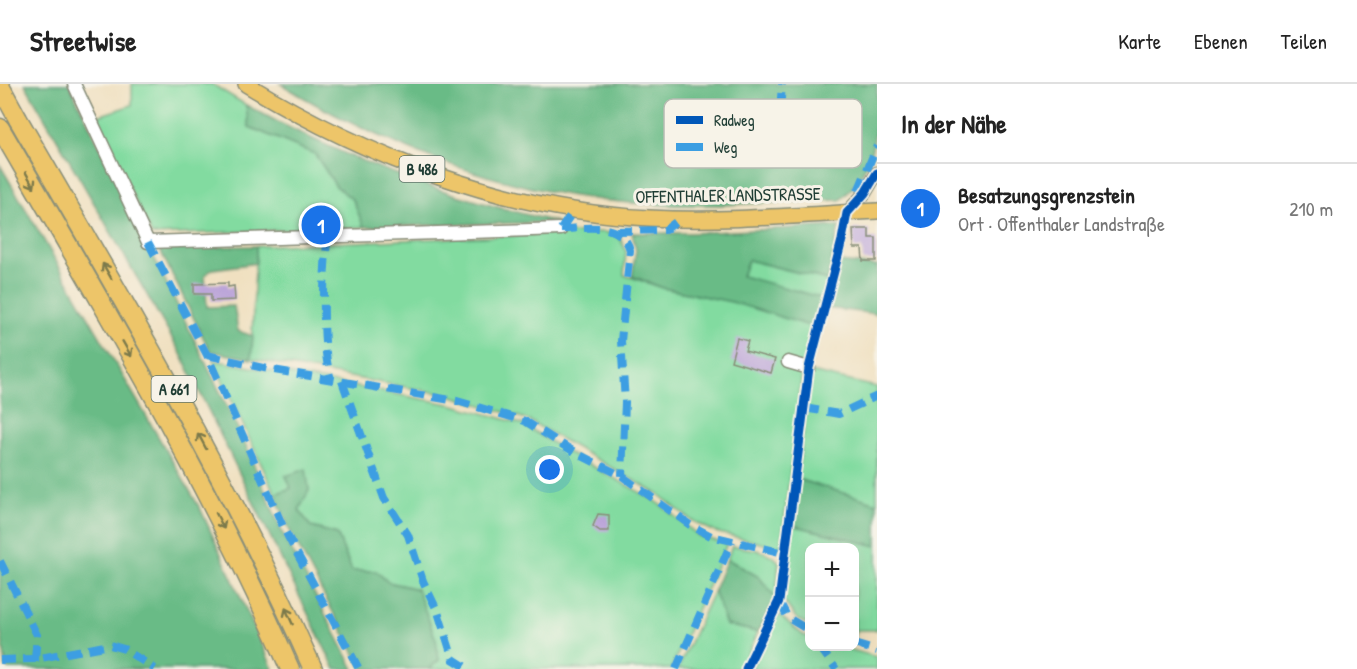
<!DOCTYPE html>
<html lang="de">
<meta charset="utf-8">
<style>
body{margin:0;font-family:"Patrick Hand",sans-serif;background:#f6f6f6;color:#222}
.controls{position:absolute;right:18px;bottom:18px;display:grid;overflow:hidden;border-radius:12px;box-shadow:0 6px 24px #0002}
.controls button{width:54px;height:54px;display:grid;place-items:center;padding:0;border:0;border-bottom:2px solid #e0e0e0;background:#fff;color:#222;font:30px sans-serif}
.you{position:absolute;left:550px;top:386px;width:21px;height:21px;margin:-15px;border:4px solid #fff;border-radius:50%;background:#1a73e8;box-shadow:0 0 0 9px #1a73e833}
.badge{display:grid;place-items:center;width:39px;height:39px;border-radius:50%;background:#1a73e8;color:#fff;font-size:20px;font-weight:700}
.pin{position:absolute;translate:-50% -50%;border:3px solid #fff;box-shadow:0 2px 6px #0006}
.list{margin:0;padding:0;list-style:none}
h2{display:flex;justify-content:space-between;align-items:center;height:78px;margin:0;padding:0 24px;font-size:26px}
h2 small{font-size:20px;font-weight:400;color:#767676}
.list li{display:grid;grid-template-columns:39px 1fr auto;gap:18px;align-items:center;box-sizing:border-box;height:90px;padding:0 24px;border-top:2px solid #e0e0e0}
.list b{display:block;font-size:22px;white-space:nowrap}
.list p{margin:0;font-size:20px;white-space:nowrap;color:#767676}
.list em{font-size:20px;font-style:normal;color:#767676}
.map{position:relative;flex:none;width:877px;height:585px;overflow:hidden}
header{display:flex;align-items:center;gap:36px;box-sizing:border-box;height:84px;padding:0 30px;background:#fff;border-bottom:2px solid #e0e0e0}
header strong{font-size:28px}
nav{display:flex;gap:33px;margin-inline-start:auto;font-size:21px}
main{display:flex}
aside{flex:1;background:#fff}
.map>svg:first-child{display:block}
.green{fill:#82dba0;stroke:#508c6a;stroke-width:1.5}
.forest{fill:#69bb86;stroke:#447c5d;stroke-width:1.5}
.building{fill:#baa3d8}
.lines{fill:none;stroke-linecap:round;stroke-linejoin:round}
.minor-casing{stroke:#888e7a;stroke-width:15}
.major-casing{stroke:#888e7a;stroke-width:18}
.highway-casing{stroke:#888e7a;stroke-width:21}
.minor{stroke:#fff;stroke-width:12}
.major{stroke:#edc569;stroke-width:15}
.highway{stroke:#edc569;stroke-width:18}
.highway-bridge-casing{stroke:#888e7a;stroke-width:21;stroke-linecap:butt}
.highway-bridge{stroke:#edc569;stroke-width:18}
.quiet{stroke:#3c9ee2;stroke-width:8;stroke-dasharray:15 8;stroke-linecap:butt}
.cycleway-casing{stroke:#f7f3e8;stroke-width:13}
.cycleway{stroke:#0057b8;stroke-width:9}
.oneway{stroke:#7c7a4c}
.labels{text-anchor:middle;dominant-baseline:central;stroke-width:6;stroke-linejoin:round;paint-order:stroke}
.shield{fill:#f7f3e8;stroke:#60746a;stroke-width:1.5}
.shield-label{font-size:16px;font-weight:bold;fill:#1f3d34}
.street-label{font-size:18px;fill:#1f3d34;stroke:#f7f3e8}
.key{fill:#f7f3e8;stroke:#b6bcb2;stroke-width:1.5}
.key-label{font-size:16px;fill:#1f3d34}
</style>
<header>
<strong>Streetwise</strong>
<nav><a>Karte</a><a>Ebenen</a><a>Teilen</a></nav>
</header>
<main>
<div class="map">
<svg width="877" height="585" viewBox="0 0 877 585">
<rect width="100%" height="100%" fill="#f7f3e8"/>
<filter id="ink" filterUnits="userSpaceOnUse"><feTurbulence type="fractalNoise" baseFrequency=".0167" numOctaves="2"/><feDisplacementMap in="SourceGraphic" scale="12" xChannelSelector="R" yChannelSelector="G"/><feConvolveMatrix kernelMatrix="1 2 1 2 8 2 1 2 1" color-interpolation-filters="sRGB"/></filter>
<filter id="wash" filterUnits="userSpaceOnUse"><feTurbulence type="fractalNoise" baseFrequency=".008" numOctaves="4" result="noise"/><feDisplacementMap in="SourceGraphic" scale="24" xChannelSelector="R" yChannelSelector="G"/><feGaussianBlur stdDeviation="1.35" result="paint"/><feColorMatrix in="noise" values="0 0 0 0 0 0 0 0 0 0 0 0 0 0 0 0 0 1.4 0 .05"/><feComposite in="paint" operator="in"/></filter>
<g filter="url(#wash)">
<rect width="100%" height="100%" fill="#f0e0c0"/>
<g class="green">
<polygon points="132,0 212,0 246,21 249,43 315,70 336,102 353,116 364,143 152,151 95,33 132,21"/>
<polygon points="604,148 619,152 626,167 624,191 663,204 732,218 748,176 828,196 802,289 781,464 715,448 691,436 658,410 526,335 449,311 251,275 256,162"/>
<polygon points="213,276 454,321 522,340 572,371 656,417 699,452 727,460 671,585 429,585 439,576 417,505 388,498 376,487 352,487 337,450 311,443 299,426 309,406 286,392 292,404 275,410"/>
<polygon points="811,288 877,303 877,419 797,395"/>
<polygon points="792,441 877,462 877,546 857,546 855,555 854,464 810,464 809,541 797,535 783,516"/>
<path d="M732,462C748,465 768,465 779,478L776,514L759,493L727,475Z"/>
<polygon points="714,506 726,541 758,548 741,585 678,585"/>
<polygon points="778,530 803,551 809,553 810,562 841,563 877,573 877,585 751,585"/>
</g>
<g class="forest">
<polygon points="25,0 69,0 244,357 282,448 354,585 335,585 180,268"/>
<path d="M281,0H877C877,46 877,84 840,116C775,118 709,124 644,120C516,112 390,67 281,0Z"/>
<path d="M246,21C342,74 450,114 557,138L364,143L353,116L336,102L315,70L249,43Z"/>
<polygon points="0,81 201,426 273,585 8,585 6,582 0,541"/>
<polygon points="839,142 828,196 748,176 742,192 823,214 816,244 732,218 663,204 632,192 636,166 632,149 691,149"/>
<polygon points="256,162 256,179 213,185 205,191 207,223 234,222 238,247 253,252 251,275 210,267 159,164"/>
<polygon points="839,178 877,182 877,230 827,224"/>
<polygon points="306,385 309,406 299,426 311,443 337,450 352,487 376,487 388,498 417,505 436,556 439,576 429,585 363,585 289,445 275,410 291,404 286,392"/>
<polygon points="797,395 877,419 877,462 792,441"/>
<polygon points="727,475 759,493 776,514 758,548 726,541 714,506"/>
</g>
<g id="blocks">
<g class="building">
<polygon points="853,145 869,145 869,154 876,154 876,177 863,177 862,164 854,164"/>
<polygon points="228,199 228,203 234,202 235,216 211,217 211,210 194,210 194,200"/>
<polygon points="737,254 748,257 745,267 775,275 771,289 731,277"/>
<polygon points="598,430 609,431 609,447 600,447 593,442"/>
</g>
</g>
</g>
<g filter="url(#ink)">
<use href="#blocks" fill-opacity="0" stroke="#888e7a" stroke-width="1.5"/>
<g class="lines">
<defs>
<g id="minor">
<polyline points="74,0 148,158 561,145"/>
<polyline points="847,129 865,109 877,89"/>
<polyline points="788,278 809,284"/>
</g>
<path id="major" d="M246,0C367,74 507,127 649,134C724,138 802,131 877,127"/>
<g id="highway">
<path d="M18,35C123,215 228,394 313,585"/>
<path d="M0,44C103,221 208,397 290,585"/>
</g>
</defs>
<use href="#minor" class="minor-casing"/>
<use href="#major" class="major-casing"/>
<use href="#highway" class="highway-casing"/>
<use href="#minor" class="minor"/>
<use href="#major" class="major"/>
<use href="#highway" class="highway"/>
<defs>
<polyline id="highway-bridge" points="0,2 18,35"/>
</defs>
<use href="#highway-bridge" class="highway-bridge-casing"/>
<use href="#highway-bridge" class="highway-bridge"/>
<g class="quiet">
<polyline points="775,45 779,42 782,0"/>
<polyline points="858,107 877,62"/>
<path d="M561,145C585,145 622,136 630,166L621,257L625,318L622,392"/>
<polyline points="561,145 574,126"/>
<polyline points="617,147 665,146 681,134"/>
<path d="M328,152C323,183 321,267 331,295"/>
<polyline points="148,158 207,271 285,447 359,585"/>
<polyline points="207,271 268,285 457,317 525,337 576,369 622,392 690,441 711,452 784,469"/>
<polyline points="342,297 384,414 408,451 423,497 438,528 453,575 469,585"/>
<polyline points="804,324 839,330 877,312"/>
<polyline points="0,477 37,551 35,575 110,561 124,565 155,585"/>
<polyline points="779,517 788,534 810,547"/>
<polyline points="854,560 877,567"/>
<polyline points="819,562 836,585"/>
<polyline points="0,576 35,575 36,585"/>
<polyline points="676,585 732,457"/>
</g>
<defs>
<polyline id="cycleway" points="746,585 779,517 809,284 842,156 847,129 865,109 877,89"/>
</defs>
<use href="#cycleway" class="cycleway-casing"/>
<use href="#cycleway" class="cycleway"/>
</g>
<defs><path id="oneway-shaft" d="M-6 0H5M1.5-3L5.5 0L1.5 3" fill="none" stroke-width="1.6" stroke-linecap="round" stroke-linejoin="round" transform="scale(1.5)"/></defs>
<g class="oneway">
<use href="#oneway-shaft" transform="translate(30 96) rotate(60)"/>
<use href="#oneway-shaft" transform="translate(107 187) rotate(-120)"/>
<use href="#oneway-shaft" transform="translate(127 265) rotate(60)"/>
<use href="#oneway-shaft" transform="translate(202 357) rotate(-118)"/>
<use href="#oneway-shaft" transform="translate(220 437) rotate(63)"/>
<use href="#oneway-shaft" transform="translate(289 532) rotate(-114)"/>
</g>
</g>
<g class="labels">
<g class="shield">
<rect x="399.5" y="72" width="45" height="26" rx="4.5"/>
<rect x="151.5" y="292" width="45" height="26" rx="4.5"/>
</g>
<g class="shield-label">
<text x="422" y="85">B 486</text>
<text x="174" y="305">A 661</text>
</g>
<g class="street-label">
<text transform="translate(728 111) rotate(-1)">OFFENTHALER LANDSTRASSE</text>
</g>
</g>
<rect x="664" y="15" width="198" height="69" rx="9" class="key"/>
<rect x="676" y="32" width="27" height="8" fill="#0057b8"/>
<rect x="676" y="59" width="27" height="8" fill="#3c9ee2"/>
<g class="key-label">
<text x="714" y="42">Radweg</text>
<text x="714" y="69">Weg</text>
</g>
</svg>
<div class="controls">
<button>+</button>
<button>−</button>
</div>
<div class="you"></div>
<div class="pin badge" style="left:321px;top:141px">1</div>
</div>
<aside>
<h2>In der Nähe<small></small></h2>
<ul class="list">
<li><span class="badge">1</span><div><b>Besatzungsgrenzstein</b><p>Ort · Offenthaler Landstraße</p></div><em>210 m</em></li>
</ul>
</aside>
</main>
